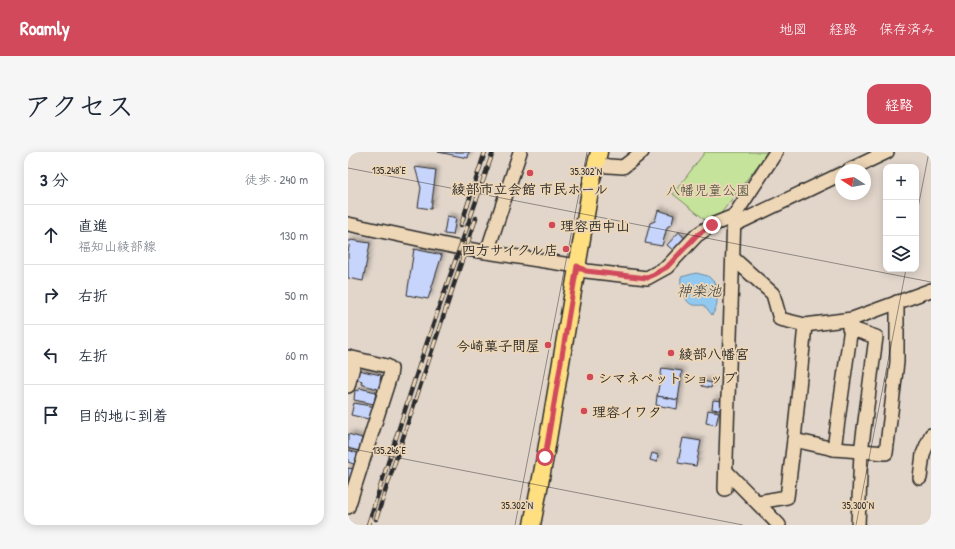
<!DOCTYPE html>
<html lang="ja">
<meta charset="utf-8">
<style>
body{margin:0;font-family:"Patrick Hand","Klee One",sans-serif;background:#f6f6f7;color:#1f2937}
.controls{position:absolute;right:12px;top:12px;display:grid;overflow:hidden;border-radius:8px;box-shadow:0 2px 10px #0003}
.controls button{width:36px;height:36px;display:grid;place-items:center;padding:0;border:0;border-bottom:1px solid #e0e1e3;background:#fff;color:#1f2937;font:20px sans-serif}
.compass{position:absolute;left:487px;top:12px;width:36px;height:36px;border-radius:50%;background:#fff;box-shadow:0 2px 10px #0003;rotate:281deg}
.stop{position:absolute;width:12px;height:12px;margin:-9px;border:3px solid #d1495b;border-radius:50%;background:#fff}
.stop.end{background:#d1495b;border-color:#fff;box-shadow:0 1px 4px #0008}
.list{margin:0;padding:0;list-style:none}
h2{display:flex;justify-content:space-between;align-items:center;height:52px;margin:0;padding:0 16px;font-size:17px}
h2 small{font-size:13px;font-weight:400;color:#747a83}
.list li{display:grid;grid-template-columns:26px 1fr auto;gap:12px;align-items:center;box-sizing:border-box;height:60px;padding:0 16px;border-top:1px solid #e0e1e3}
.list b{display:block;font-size:15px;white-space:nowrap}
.list p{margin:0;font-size:13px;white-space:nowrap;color:#747a83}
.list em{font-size:13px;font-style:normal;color:#747a83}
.icon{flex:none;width:22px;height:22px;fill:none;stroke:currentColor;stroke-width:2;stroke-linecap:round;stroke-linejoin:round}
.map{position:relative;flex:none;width:583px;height:373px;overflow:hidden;border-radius:12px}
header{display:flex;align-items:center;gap:24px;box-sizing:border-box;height:56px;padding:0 20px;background:#d1495b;color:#fff}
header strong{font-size:19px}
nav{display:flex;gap:22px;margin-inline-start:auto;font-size:14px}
.intro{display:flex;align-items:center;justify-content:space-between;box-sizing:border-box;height:96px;padding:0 24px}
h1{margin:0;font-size:28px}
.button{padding:10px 18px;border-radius:12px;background:#d1495b;color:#fff;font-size:14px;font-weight:700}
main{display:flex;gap:24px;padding:0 24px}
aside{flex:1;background:#fff;border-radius:12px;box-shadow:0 2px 10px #0003}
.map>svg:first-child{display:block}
.green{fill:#c5e39a;stroke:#788762}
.water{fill:#92c9f0;stroke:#698aa1}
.building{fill:#c7d4fb;stroke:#2b2b2b;filter:url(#shadow)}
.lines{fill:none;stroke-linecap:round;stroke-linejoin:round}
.minor-casing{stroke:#2b2b2b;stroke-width:16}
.major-casing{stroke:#2b2b2b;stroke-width:19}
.minor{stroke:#eed7b6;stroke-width:13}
.major{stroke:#ffdf80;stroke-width:16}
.rail-casing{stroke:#2b2b2b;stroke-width:4.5}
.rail{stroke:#eed7b6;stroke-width:3;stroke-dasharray:9;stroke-linecap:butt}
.route{stroke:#d1495b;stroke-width:5}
.ticks{fill:none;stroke:#2b2b2b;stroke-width:1;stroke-opacity:0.45}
.poi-dot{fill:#d1495b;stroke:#eed7b6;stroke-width:1.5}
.labels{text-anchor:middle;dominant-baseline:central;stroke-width:3.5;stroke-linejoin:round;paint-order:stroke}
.poi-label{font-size:14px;font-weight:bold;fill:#2b2b2b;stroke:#eed7b6;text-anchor:start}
.park-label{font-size:14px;fill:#42473c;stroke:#eed7b6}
.water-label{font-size:15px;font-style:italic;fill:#3a4349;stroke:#eed7b6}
.ticks-label{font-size:10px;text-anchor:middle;fill:#2b2b2b;stroke:#eed7b6;stroke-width:3.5;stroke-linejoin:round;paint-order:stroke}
</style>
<header>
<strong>Roamly</strong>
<nav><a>地図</a><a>経路</a><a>保存済み</a></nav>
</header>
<div class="intro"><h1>アクセス</h1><a class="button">経路</a></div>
<main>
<aside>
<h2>3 分<small>徒歩 · 240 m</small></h2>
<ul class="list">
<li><svg class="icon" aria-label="ahead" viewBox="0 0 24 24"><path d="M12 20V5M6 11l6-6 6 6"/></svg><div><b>直進</b><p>福知山綾部線</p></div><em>130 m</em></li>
<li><svg class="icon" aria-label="right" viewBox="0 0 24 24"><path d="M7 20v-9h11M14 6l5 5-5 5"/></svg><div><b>右折</b></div><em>50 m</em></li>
<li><svg class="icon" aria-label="left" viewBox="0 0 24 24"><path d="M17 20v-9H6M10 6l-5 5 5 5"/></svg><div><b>左折</b></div><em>60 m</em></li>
<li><svg class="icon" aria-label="arrive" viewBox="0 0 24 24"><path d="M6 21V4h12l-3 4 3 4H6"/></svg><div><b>目的地に到着</b></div></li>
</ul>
</aside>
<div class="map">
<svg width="583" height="373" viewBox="0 0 583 373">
<defs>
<filter id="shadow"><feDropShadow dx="3" dy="-3" stdDeviation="2" flood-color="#0004"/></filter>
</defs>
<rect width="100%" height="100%" fill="#e2d6cb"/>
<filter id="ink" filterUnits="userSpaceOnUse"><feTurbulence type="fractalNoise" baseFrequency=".025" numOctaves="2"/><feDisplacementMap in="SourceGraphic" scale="8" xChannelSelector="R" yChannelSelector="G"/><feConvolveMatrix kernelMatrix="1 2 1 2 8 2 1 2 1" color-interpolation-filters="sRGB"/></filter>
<g filter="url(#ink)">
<polygon class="green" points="357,0 420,0 364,73 325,42"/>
<path class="water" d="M348,121L360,124L369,133C369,142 371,155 364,163L356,153C343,154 339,153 336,140C334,133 332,132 333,125Z"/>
<g class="building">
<polygon points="90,0 121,0 120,6"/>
<polygon points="67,15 88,18 83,57 70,55 73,36"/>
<polygon points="310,58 326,63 324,72 319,75 314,94 297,91 302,71 307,69"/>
<polygon points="99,64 108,66 105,83 96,82"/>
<polygon points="331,80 338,88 326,99 319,93"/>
<polygon points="2,88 22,91 15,129 0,126 0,101"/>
<polygon points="66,97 94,103 80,147 59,143"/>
<polygon points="314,216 334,219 330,248 309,244"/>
<polygon points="10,218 33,223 32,229 34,229 32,238 13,232 14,229 8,227"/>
<polygon points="355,229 364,231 363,236 354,234"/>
<polygon points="11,236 28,240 26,252 6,248 7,238 11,239"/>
<polygon points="309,244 330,248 329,257 308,253"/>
<polygon points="365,248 375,249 373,258 364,257"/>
<polygon points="6,251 28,255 25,268 3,263"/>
<polygon points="360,258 371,260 368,273 358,271"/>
<polygon points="0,282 14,286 11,299 0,296"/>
<polygon points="335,286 353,289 348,314 330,311"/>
<polygon points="0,298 12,302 8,313 0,310"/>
<polygon points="304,301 310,303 309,310 302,308"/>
<polygon points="0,316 6,317 1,332 0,332"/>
</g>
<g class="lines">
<defs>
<g id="minor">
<polyline points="247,13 275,15 294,0"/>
<polyline points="501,18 539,0"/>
<polyline points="0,72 112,96 229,114 238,119 299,126 319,115 349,83 364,73 386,64"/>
<polyline points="386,73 493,22"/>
<polyline points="139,100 172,0"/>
<polyline points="385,106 425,142 432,167 457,173 504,167 583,138"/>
<polyline points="501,176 528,185 513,300 510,373"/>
<polyline points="0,205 39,214 43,217 42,224 0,355"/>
<polyline points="0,234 7,207"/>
<polyline points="446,288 486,297 538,301 549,210 549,150"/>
<polyline points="486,297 504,168"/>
<polyline points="378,319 431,373"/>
<polyline points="572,326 575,302 583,283"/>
<polyline points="377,337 386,64 428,0"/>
<polyline points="410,350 439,345 446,288 457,173"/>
</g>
<polyline id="major" points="184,373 197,305 244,27 251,0"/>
</defs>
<use href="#minor" class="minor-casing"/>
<use href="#major" class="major-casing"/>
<use href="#minor" class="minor"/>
<use href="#major" class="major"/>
<defs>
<g id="rail">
<polyline points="113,73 137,0"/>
<polyline points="28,367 128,66"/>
<polyline points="20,373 74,205 145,0"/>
</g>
</defs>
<use href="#rail" class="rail-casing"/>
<use href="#rail" class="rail"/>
</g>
</g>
<g class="lines" filter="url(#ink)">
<polyline class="route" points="197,305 229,114 238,119 299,126 319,115 349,83 364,73"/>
</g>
<path class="ticks" d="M0,16L583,130M568,66L581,0M0,296L395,373M167,373L239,0M508,373L558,117"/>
<g class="poi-dot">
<circle cx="182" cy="21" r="4"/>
<circle cx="204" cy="73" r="4"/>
<circle cx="218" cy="97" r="4"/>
<circle cx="200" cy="193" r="4"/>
<circle cx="323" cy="201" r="4"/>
<circle cx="242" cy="225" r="4"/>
<circle cx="236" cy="259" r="4"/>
</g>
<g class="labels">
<g class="poi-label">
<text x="182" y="36" text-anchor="middle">綾部市立会館 市民ホール</text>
<text x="212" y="73">理容西中山</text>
<text x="210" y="97" text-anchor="end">四方サイクル店</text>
<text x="192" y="193" text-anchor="end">今崎菓子問屋</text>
<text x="331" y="201">綾部八幡宮</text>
<text x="250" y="225">シマネペットショップ</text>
<text x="244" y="259">理容イワタ</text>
</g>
<g class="park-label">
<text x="360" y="37">八幡児童公園</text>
</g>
<g class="water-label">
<text x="351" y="138">神楽池</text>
</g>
</g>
<g class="ticks-label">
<text x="41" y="22">135.248°E</text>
<text x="238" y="23">35.302°N</text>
<text x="41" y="302">135.246°E</text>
<text x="169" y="357">35.302°N</text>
<text x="510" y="357">35.300°N</text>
</g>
</svg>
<div class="controls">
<button>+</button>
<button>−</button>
<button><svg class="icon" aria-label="layers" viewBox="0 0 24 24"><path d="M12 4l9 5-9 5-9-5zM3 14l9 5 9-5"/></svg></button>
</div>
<svg class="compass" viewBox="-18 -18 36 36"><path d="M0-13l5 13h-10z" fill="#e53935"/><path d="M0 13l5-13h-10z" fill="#747a83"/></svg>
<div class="stop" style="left:197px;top:305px"></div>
<div class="stop end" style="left:364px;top:73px"></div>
</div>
</main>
